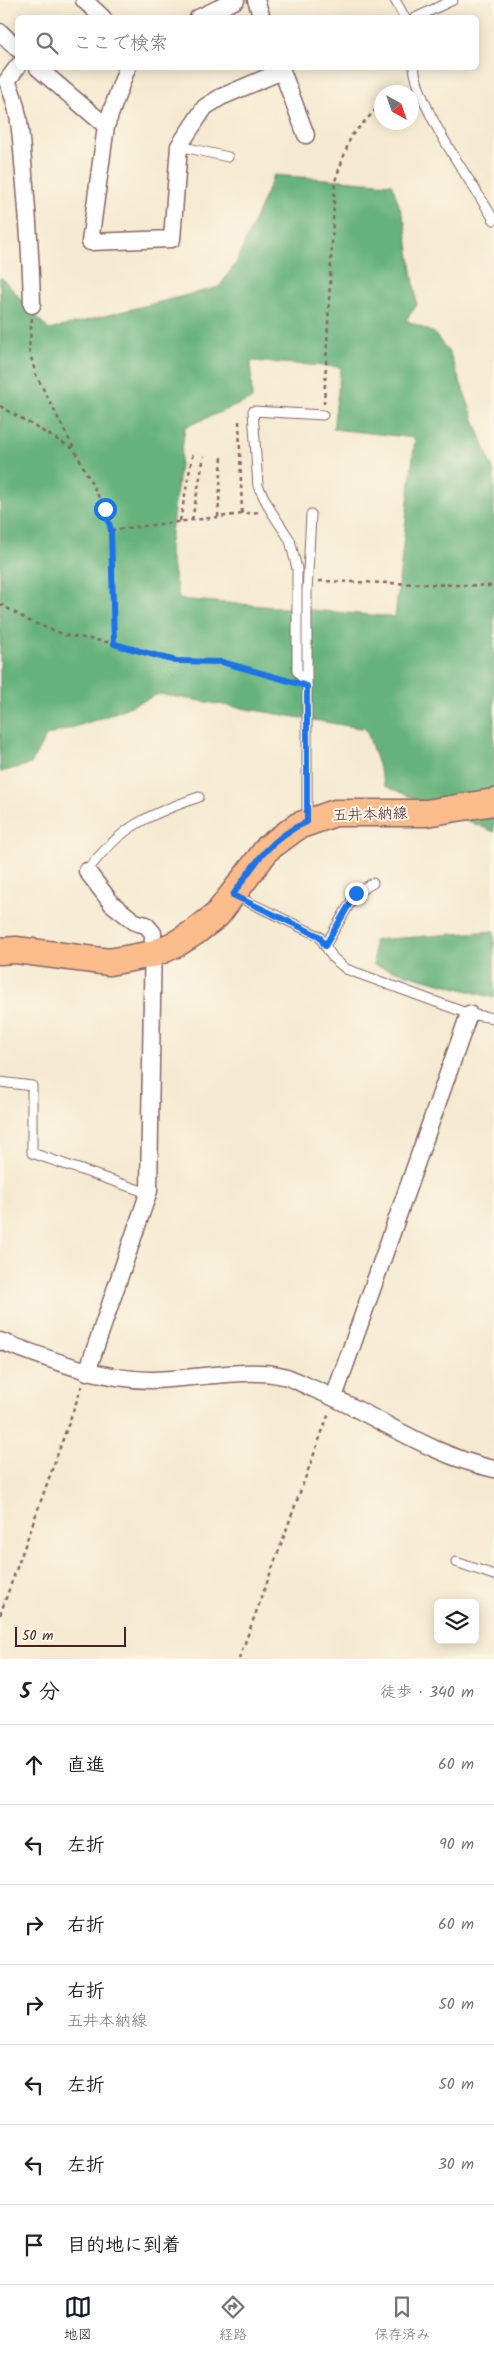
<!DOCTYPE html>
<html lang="ja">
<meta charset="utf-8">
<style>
body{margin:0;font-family:Kalam,"Klee One",sans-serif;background:#f6f6f6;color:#202124}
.controls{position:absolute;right:15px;bottom:15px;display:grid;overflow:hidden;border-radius:8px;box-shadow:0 2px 12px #0003}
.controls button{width:45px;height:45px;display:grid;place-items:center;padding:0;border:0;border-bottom:1px solid #e0e0e0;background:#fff;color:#202124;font:25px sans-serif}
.compass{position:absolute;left:374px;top:85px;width:45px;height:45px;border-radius:50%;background:#fff;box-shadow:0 2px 12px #0003;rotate:140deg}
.scale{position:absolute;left:15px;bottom:12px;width:111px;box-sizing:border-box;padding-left:5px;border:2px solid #4a1f2b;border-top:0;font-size:14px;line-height:18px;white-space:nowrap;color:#4a1f2b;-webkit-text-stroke:4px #fcf5e5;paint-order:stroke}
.stop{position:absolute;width:15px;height:15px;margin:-11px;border:4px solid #1a73e8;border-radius:50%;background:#fff}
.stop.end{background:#1a73e8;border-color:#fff;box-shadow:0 1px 5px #0008}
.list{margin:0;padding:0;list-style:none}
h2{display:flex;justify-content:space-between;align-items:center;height:65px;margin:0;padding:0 20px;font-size:21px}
h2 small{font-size:16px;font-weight:400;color:#757577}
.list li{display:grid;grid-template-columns:32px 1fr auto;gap:15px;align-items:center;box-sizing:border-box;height:80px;padding:0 20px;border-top:1px solid #e0e0e0}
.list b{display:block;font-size:19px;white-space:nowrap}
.list p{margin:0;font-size:16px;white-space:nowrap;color:#757577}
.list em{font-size:16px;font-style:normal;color:#757577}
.icon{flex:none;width:28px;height:28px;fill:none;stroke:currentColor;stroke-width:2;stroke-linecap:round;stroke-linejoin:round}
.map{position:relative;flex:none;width:494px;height:1659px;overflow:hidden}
.search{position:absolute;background:#fff;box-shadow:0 2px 12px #0003;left:15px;right:15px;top:15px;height:55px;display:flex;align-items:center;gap:12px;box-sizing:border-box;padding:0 18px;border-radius:8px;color:#757577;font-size:19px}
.sheet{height:625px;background:#fff}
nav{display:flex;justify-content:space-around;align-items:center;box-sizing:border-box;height:70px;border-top:1px solid #e0e0e0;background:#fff;font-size:14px;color:#757577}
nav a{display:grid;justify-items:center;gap:2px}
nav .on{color:#111827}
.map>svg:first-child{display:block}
.forest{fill:#66b27c;stroke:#586854;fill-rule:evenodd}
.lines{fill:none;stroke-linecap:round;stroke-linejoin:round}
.service-casing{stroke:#866665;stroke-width:11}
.minor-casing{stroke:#866665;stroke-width:19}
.primary-casing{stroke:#866665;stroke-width:29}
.path{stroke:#866665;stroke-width:2.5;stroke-dasharray:4 4;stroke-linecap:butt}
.service{stroke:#fff;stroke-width:9}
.minor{stroke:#fff;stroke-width:16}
.primary{stroke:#fabc8b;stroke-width:26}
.route{stroke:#1a73e8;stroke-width:6}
.labels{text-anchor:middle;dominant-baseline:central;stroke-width:4;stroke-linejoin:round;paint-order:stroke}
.street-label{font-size:15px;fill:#4a1f2b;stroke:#fcf5e5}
</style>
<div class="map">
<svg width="494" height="1659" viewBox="0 0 494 1659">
<rect width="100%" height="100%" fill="#fcf5e5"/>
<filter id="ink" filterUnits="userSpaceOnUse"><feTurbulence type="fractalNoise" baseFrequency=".02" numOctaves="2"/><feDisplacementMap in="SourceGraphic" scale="10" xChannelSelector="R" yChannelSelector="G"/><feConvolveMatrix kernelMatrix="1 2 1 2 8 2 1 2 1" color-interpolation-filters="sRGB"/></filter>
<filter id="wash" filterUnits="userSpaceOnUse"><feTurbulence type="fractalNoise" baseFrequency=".0096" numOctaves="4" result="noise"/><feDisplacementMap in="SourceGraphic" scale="20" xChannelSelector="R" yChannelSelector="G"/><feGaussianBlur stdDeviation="1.12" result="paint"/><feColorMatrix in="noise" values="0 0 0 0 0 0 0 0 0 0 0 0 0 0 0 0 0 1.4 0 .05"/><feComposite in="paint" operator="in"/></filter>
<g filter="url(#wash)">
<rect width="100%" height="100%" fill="#f5ead1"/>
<g class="forest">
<path d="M274,175L392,184L405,223L417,305L406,320L434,333L450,354L494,473V832L385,786L366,729L159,694L105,717L46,736L31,764L0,772V278H2L49,330L219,287L236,263ZM251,361L341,367L333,429L415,438L395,617L179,599L169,549L185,427L252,399Z"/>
<polygon points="494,931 494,998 374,965 374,940"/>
</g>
</g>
<g filter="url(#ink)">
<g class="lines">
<defs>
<g id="service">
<polyline points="395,0 405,18"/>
<polyline points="415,18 453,0"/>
<path d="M414,68C422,116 469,177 494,220"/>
<polyline points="179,146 228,157"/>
<polyline points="307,685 297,671 297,569 290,540 271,511 258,486 253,411 323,415"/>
<polyline points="307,819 307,592 311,514"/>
<path d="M87,871C121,826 148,815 199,797"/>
<polyline points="236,896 319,936 333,958 346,969 469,1014 494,1018"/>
<polyline points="325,946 356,893 373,883"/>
<polyline points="0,1082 32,1086 32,1153 148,1193"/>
<polyline points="456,1562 494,1575"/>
</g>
<g id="minor">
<polyline points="84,0 103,18"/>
<polyline points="256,0 262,18"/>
<polyline points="198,18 236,0"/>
<polyline points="0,32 18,49"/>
<path d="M18,66L7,81C21,110 21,142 24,174C28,218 31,261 32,305"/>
<polyline points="38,68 106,126"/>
<polyline points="127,68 106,126 90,242 172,239 179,146 205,107 221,97 282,71"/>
<polyline points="281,68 306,135"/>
<path d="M0,1341C49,1359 97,1379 150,1380C188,1380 248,1367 283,1376C293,1378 304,1385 314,1389C375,1414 429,1455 494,1469"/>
<polyline points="87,1372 149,1191 153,933 146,925 135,922 112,904 87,871"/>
<polyline points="334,1397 469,1014"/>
</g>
<polyline id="primary" points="0,951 16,950 109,962 153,954 176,944 195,932 217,915 268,848 298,826 335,813 426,813 494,802"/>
</defs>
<use href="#service" class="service-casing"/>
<use href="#minor" class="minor-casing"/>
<use href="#primary" class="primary-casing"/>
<g class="path">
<polyline points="394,92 406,85"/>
<polyline points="32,318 29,350 36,375 105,509 111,530 114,643"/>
<polyline points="324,404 335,181 351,136 382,103"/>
<polyline points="0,406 75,450"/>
<polyline points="239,421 242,514"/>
<polyline points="218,517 222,457"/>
<polyline points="192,520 204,456"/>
<polyline points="180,521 193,453"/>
<polyline points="111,530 259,512"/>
<polyline points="319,581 494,586"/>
<polyline points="0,604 29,621 65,635 114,643 176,661 222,662 289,680"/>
<polyline points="0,1615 82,1386"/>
<polyline points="239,1659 329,1413"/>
</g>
<use href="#service" class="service"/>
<use href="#minor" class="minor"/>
<use href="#primary" class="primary"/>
</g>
</g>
<g class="lines" filter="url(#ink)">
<path class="route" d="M105,509L111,530L114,644L176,661L222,662L307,686V822C272,836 253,865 233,895L319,936L325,946L356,893"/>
</g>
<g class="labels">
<g class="street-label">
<text transform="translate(370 815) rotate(-2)">五井本納線</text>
</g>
</g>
</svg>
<div class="controls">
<button><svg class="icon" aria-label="layers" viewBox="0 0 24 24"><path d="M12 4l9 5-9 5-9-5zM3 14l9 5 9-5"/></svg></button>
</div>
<svg class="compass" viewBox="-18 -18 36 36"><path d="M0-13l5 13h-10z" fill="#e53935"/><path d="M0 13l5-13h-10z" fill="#757577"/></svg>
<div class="scale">50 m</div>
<div class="stop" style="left:105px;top:509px"></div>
<div class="stop end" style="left:356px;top:893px"></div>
<div class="search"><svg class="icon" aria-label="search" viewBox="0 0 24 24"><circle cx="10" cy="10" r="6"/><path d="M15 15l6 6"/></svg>ここで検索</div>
</div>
<section class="sheet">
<h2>5 分<small>徒歩 · 340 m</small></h2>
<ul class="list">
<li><svg class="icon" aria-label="ahead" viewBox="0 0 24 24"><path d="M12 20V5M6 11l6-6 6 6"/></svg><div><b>直進</b></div><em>60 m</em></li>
<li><svg class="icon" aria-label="left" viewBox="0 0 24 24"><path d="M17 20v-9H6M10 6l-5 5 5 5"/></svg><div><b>左折</b></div><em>90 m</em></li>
<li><svg class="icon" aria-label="right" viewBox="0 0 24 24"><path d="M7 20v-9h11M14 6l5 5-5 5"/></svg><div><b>右折</b></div><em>60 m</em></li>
<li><svg class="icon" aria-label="right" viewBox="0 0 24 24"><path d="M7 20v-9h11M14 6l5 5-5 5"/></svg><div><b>右折</b><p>五井本納線</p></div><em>50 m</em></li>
<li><svg class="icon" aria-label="left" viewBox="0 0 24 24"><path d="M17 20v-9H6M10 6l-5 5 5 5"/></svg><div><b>左折</b></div><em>50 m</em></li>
<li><svg class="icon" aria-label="left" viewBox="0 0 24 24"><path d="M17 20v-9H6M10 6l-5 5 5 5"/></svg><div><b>左折</b></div><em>30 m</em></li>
<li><svg class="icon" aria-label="arrive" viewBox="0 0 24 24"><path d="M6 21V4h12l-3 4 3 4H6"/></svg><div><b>目的地に到着</b></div></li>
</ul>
</section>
<nav>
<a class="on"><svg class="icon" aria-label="map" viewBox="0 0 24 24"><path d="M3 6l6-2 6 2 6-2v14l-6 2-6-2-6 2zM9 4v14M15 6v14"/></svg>地図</a>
<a><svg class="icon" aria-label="directions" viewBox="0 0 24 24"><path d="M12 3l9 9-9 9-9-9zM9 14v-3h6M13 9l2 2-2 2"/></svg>経路</a>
<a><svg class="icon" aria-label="saved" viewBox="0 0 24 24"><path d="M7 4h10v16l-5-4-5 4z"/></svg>保存済み</a>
</nav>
